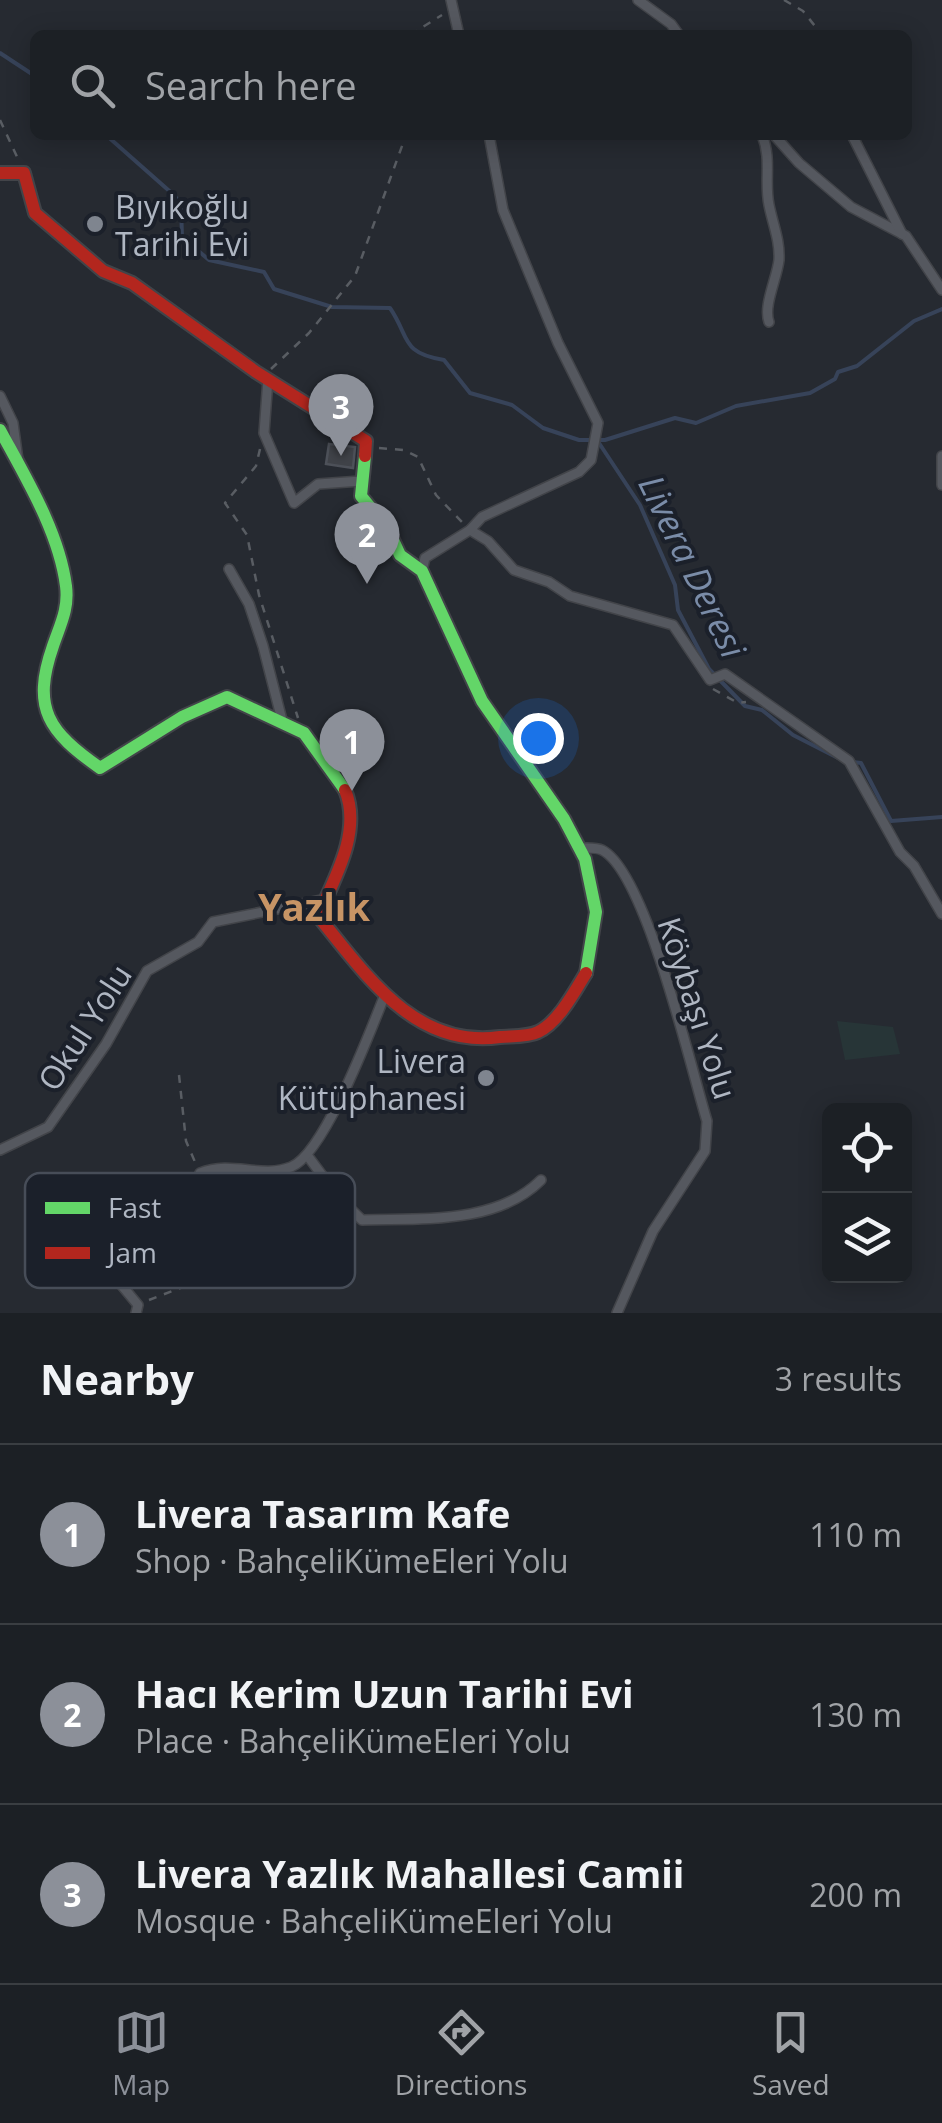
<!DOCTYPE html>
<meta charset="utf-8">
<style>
body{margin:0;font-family:"Open Sans",sans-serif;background:#25282d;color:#f1f3f6}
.controls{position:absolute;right:30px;bottom:30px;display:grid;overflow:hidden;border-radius:15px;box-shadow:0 5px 25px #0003}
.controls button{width:90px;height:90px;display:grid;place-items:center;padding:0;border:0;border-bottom:2px solid #3a3e42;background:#1c2025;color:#f1f3f6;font:50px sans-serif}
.you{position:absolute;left:538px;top:738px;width:35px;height:35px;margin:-25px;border:8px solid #fff;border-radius:50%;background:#1a73e8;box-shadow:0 0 0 15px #1a73e833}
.badge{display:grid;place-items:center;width:65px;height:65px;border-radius:50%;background:#8c9099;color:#fff;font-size:32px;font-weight:700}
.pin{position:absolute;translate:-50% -82px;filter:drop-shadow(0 2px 5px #0008)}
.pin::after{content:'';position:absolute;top:52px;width:35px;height:30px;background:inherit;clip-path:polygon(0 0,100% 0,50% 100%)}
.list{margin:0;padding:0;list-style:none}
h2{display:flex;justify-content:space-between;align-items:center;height:130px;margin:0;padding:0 40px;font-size:42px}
h2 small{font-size:32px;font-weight:400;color:#a0a3a7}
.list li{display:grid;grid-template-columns:65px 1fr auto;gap:30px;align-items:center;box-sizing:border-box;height:180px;padding:0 40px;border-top:2px solid #3a3e42}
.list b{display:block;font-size:38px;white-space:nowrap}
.list p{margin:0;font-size:32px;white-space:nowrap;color:#a0a3a7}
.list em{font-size:32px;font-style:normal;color:#a0a3a7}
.icon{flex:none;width:55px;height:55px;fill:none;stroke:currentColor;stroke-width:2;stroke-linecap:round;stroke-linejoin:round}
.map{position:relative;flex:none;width:942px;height:1313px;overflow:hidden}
.search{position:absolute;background:#1c2025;box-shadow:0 5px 25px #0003;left:30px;right:30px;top:30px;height:110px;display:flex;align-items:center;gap:25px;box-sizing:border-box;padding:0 35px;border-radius:15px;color:#a0a3a7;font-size:38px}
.sheet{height:670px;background:#1c2025}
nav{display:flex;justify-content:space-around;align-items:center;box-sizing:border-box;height:140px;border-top:2px solid #3a3e42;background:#1c2025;font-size:28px;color:#a0a3a7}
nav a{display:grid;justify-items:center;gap:5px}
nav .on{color:#8c9099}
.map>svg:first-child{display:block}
.green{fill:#273537}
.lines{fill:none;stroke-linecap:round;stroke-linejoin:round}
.stream{stroke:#374359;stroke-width:4}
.building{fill:#404349;stroke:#4d5159;stroke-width:2.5}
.street-casing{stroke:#424449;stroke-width:12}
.fast-casing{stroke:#424449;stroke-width:16}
.jam-casing{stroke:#424449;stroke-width:16}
.path{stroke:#595d63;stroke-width:2.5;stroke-dasharray:8 8;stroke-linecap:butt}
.street{stroke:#55585f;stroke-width:9}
.fast{stroke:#63d668;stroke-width:12}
.jam{stroke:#b3261e;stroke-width:12}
.poi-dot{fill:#7f858f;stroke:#1b202a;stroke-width:4}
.labels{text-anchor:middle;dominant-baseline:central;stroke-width:8;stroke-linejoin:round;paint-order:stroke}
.poi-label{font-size:32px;fill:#afb6c2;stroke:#1b202a;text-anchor:start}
.street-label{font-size:32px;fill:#afb6c2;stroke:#1b202a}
.water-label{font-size:35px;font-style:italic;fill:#7a8ca8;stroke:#1b202a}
.quarter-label{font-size:38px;font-weight:bold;fill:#c79465;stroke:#1b202a}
.key{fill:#1b202a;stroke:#474d58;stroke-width:2.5}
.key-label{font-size:28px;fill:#afb6c2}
</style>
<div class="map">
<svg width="942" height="1313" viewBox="0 0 942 1313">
<rect width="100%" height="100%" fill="#262a31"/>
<polygon class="green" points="837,1021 893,1027 900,1054 845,1060"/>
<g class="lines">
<g class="stream">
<polyline points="0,53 35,76"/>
<path d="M106,135L175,196L181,206L182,237L209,260L264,272L274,289L332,307L390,308C410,337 400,353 444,360L470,393L512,405L543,428L579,440H605L675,418L696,423L736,406L810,393L835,379L838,372L857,366L914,321L942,309"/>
<polyline points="597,440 640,505 675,585 678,610 709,669 745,706 762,710 793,735 838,758"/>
<polyline points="852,762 861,763 891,821 942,817"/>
</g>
</g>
<polygon class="building" points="329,444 355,447 353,468 326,464"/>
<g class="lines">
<defs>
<g id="street">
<polyline points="451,0 459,35"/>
<polyline points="638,0 671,24 679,35"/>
<path d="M762,135C772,159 764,181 769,205C773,225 780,240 779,260C777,278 763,306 769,322"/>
<polyline points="774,135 799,163 851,207 906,236 942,290"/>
<polyline points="852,135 902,234"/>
<polyline points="268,379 264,433 294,503 318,484 361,481"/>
<polyline points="0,396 13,423 18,460"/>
<polyline points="942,456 942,485"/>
<polyline points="470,530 488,541 514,570 549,582 570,596 673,625 710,680 725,674 849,761 900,852 914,866 942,914"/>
<polyline points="229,569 249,604 263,646 283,724"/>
<polyline points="422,571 425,558 470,530 482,517 579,472 591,460 598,423 558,343 503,210 489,135"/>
<path d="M580,848C586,848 596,847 602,850C646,872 691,1069 707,1121L705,1151L653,1231L617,1313"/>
<polyline points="0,1150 48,1127 106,1044 147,971 198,942 213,922 322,900"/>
<path d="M307,1155L339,1198L362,1220C421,1218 496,1225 541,1180"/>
<path d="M136,1313L138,1305L114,1276V1222L138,1203L189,1204L200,1173C233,1160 260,1179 291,1167C324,1154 370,1032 384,997"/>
</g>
<g id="fast">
<path d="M0,430C26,478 59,532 66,586C69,609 60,625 53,646C31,709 49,732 100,768L182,717L227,697L304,733L345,790"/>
<polyline points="365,456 361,496 388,529 400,555 422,571 482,701 564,819 585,859 596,912 586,973"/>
</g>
<g id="jam">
<polyline points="0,173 24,173 35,213 103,271 132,283 256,372 366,441 365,456"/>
<path d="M345,790C362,831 335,878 318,916C366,975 415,1049 500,1037C511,1036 528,1037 538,1032C558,1023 575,991 586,973"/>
</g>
</defs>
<use href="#street" class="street-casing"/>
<use href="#fast" class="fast-casing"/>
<use href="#jam" class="jam-casing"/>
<g class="path">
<polyline points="784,0 803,11 822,35"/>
<polyline points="410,35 442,15"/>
<polyline points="0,120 18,159"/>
<polyline points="271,369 309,333 355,276 406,135"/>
<polyline points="379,448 404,450 418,457 436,495 463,523"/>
<polyline points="260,449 256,466 225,503 247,535 259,595 298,718"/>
<polyline points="713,689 738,703 746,702"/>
<polyline points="179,1075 186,1141 195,1162"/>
<polyline points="149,1300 196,1282"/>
</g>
<use href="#street" class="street"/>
<use href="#fast" class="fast"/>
<use href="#jam" class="jam"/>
</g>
<g class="poi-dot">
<circle cx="95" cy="224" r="10"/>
<circle cx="486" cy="1078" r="10"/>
</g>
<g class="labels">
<g class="poi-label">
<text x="115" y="206">Bıyıkoğlu<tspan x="115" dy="37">Tarihi Evi</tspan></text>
<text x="466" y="1060" text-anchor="end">Livera<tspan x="466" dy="37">Kütüphanesi</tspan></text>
</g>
<g class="street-label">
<text transform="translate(698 1008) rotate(72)">Köybaşı Yolu</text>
<text transform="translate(84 1027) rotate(-57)">Okul Yolu</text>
</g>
<g class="water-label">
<text transform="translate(693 566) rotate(64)">Livera Deresi</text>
</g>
<g class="quarter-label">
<text x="314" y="906">Yazlık</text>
</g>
</g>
<rect x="25" y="1173" width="330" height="115" rx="15" class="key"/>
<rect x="45" y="1202" width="45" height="12" fill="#63d668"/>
<rect x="45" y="1247" width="45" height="12" fill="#b3261e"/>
<g class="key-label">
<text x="108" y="1218">Fast</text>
<text x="108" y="1263">Jam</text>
</g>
</svg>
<div class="controls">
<button><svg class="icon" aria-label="locate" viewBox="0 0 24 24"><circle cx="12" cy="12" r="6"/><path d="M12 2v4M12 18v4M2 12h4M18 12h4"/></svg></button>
<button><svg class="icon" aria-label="layers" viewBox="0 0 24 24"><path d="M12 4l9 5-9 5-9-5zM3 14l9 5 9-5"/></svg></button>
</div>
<div class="you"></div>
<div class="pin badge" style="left:352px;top:791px">1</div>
<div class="pin badge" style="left:367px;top:584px">2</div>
<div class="pin badge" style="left:341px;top:456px">3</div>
<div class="search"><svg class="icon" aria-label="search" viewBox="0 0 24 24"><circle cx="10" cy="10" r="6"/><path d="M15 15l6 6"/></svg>Search here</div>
</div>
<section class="sheet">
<h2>Nearby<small>3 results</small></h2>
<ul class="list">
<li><span class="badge">1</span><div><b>Livera Tasarım Kafe</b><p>Shop · BahçeliKümeEleri Yolu</p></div><em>110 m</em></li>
<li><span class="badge">2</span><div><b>Hacı Kerim Uzun Tarihi Evi</b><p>Place · BahçeliKümeEleri Yolu</p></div><em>130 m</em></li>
<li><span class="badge">3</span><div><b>Livera Yazlık Mahallesi Camii</b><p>Mosque · BahçeliKümeEleri Yolu</p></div><em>200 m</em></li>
</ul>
</section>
<nav>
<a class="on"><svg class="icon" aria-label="map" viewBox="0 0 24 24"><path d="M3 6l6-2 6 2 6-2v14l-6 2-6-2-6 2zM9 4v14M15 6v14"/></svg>Map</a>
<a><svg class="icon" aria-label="directions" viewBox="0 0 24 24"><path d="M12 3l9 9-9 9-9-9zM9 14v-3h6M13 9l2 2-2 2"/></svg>Directions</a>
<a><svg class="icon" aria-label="saved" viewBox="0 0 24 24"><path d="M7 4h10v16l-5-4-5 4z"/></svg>Saved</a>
</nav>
